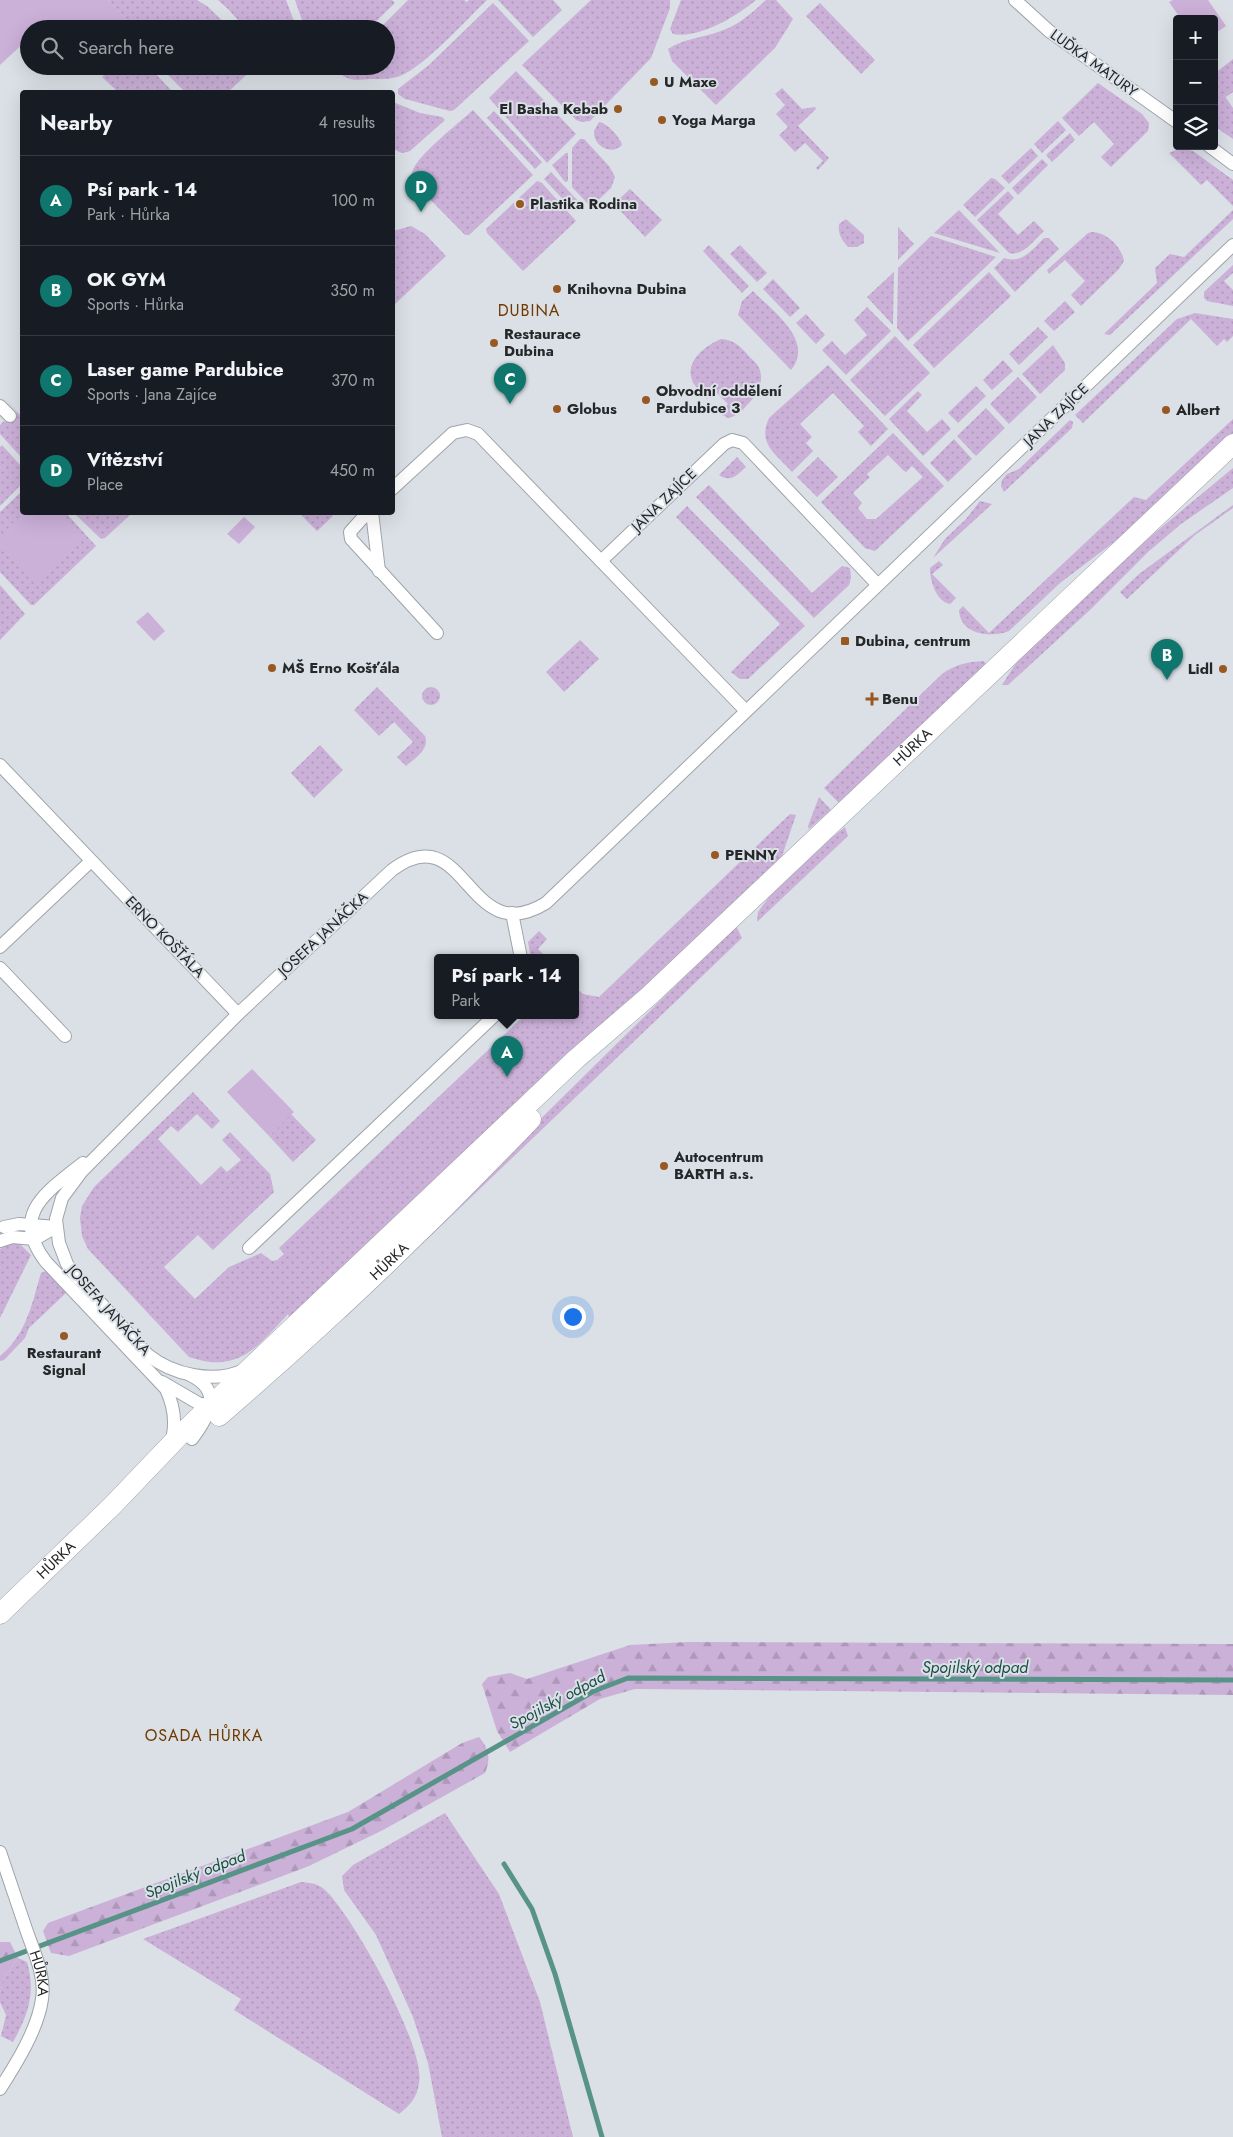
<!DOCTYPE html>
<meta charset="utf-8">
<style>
body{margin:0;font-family:Jost,sans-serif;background:#242831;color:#f1f3f6}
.controls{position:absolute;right:15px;top:15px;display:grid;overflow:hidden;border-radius:5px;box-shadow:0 5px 20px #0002}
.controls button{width:45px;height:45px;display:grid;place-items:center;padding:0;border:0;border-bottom:1px solid #363941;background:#171b24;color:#f1f3f6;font:25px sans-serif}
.you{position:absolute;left:572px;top:1316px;width:18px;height:18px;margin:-12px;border:4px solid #fff;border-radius:50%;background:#1a73e8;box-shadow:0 0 0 8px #1a73e833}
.badge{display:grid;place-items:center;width:32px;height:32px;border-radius:50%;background:#0f766e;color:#fff;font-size:16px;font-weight:700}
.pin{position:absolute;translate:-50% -41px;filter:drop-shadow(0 1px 2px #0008)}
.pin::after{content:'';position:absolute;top:26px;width:18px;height:15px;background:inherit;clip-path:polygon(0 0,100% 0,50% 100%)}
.popup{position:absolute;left:434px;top:954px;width:145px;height:65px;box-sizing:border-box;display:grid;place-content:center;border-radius:5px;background:#171b24;filter:drop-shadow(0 1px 4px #0005);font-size:16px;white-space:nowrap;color:#9ea1a6}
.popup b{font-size:19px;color:#f1f3f6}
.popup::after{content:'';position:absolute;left:50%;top:100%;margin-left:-10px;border:10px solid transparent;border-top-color:#171b24}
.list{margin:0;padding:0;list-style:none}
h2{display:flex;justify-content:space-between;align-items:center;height:65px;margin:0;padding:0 20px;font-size:21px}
h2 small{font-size:16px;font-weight:400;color:#9ea1a6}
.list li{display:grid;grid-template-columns:32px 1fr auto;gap:15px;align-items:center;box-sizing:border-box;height:90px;padding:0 20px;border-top:1px solid #363941}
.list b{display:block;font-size:19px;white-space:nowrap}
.list p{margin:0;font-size:16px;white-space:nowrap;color:#9ea1a6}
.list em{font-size:16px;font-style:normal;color:#9ea1a6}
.icon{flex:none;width:28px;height:28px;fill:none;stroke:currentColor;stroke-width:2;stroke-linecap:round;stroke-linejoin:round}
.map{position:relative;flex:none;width:1233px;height:2137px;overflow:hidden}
.search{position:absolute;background:#171b24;box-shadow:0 5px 20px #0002;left:20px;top:20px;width:375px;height:55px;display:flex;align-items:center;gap:12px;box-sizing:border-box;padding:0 18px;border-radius:28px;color:#9ea1a6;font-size:19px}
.panel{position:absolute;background:#171b24;box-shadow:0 5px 20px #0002;left:20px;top:90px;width:375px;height:425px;border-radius:5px}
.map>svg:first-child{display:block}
.grass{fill:url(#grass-dots);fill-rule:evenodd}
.forest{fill:url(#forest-firs)}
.garden{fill:#cbb0d8}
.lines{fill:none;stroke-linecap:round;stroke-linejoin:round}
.stream{stroke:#579387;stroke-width:5}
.minor-casing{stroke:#9ea4a9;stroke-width:14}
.primary-casing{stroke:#9ea4a9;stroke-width:21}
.minor{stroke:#fff;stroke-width:12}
.primary{stroke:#fff;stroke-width:20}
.poi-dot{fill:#985822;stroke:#dae0e6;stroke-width:2}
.labels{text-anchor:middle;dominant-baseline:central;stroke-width:4;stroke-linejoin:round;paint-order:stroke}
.street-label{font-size:15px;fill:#252729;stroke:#dae0e6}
.poi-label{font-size:15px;font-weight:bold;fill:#252729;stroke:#dae0e6;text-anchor:start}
.neighbourhood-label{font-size:16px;letter-spacing:1px;fill:#713900;stroke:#dae0e6}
.water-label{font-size:16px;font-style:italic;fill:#194e44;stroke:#dae0e6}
</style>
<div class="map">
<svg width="1233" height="2137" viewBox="0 0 1233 2137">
<defs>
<pattern id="grass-dots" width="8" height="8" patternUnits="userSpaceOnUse" patternTransform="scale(1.25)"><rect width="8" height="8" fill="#cbb0d8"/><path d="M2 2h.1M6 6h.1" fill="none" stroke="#ae97b9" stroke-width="1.8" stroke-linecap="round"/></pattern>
<pattern id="forest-firs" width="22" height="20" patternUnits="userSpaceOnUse" patternTransform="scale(1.25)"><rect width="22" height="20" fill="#cbb0d8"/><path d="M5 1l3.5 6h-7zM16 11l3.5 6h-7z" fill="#ae97b9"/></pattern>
</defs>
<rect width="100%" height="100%" fill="#dae0e6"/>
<g class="grass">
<polygon points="108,0 197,0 207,6 231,29 136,29"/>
<polygon points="218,0 286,0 297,29 246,29 228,9"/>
<polygon points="295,0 392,0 395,3 368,29 305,29"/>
<path d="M408,0H464L467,2L469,0H487C467,19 424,67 400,76C390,80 379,79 369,79C360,80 351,81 343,76L341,66H386V29H379Z"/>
<polygon points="498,0 553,0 562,10 533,37"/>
<polygon points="591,0 670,0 670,8 651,58 590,121 582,122 576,120 522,65"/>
<path d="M681,0H756C737,16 699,39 673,34L670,29Z"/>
<path d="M766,0H776L793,19L775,48L716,105L672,61L668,49C685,38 703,38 721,31C739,25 752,13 766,0Z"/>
<polygon points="493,3 529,41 454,110 450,111 405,99 398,94 398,89 429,65"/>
<polygon points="820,3 875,60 861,74 806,16"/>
<polygon points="1233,59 1233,92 1226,97 1224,95 1233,108 1233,139 1214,126 1214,74"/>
<polygon points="113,66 148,66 173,92 118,92 102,77"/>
<polygon points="159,66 256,66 228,92 185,92"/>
<polygon points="516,71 576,134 547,163 489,98"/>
<polygon points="1098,83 1142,114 1149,123 1148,131 1111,167 1101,157 1114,144 1094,122 1079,136 1062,118"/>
<polygon points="782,88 802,109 815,107 816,109 798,126 829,158 818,170 816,168 823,161 805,143 795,152 779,135 788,127 776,114 785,105 775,94"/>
<path d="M393,102L420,113L442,117L445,120L410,151C403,154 399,153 393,148Z"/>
<path d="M473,110L533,175L469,235H465L416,185C413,180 411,176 413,170C417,156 460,122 473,110Z"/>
<polygon points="494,111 542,162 535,169 487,118"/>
<polygon points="1058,121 1066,130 1042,153 1034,144"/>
<path d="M599,122C607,123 620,137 622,145C611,156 593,146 594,131Z"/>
<polygon points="1070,133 1075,140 1052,162 1046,155"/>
<polygon points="580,139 584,139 609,166 615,177 611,188 591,207 572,187 572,148"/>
<polygon points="1031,148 1038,156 1009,184 1001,176"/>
<polygon points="1180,148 1193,151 1233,180 1233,206 1207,180 1201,185 1169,153"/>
<polygon points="566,153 568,153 568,181 565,182 552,165"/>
<polygon points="1042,159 1048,165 1018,195 1012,188"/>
<polygon points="551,172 579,202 572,209 544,179"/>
<polygon points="991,178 995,179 1005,188 975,217 963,205"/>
<polygon points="537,181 542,183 576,221 523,271 487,233 486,229"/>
<polygon points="630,189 662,220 645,237 614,204"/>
<path d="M1008,191L1014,198L998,214L1018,235L1034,221L1044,231C1034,240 1023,257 1009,253L977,220Z"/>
<polygon points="959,210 1000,253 934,233"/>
<polygon points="1233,210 1233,219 1110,335 1104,334 1157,283 1155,268 1170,254 1184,257"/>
<path d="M846,219L864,235V243L857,247H848C841,239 838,234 839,224Z"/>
<polygon points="411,226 425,234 446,256 393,306 393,231"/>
<polygon points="898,227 914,244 898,260"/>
<path d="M1092,232C1106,232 1122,247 1124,261L1119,269L1081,306L1071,295L1085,281L1065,260L1049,274L1047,270L1088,233Z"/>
<polygon points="931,236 996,257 908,341 897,328 898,268"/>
<path d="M1044,238H1049L1059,249L1015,292L994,268L1004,258C1022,264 1032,250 1044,238Z"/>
<polygon points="709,245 749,286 742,293 703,251"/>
<polygon points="740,245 767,273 757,282 730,254"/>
<polygon points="1233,265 1233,273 1224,281 1233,290 1233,306 1207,301 1204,298 1204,292"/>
<polygon points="894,272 893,325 867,297"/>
<polygon points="989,272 1011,296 934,368 913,345"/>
<polygon points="773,279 800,308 790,317 763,289"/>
<path d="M753,291C772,311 815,340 791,370L738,315L742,301Z"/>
<polygon points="1065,301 1075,312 1054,331 1044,321"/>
<polygon points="867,307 891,331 846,375 822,350 832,341 845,355 867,335 854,320"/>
<polygon points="1195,313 1233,319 1233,336 1227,342 1224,339 1217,346 1191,319 1083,423 1075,415 1177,319"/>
<polygon points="806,314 825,335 816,344 796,323"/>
<polygon points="1038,327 1048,337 1019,365 1009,354"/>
<polygon points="895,336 930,373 885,416 850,380"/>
<path d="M721,339C733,340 739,345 747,354C750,358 756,362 758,366C766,380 757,396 747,405C741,412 737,416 728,418L719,413L728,404L715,391L707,399C703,394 697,389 694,384C682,364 704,346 721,339Z"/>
<polygon points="1053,345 1065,363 1065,370 1040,394 1022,374"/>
<polygon points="1003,360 1013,371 992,390 983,380"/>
<path d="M828,365L888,429L871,446L858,432L864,426L833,393L800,424L812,437L806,443L813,451L792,472C776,454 757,444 769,418Z"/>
<polygon points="1018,377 1037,397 1009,424 990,404"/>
<polygon points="976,386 986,396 958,423 948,413"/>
<polygon points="918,391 922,395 907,411 927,432 942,419 951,429 923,456 889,419"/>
<polygon points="2,395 22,417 22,458 0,434 0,425 4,421 6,422 17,412"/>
<polygon points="986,408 1005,428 976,456 957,436"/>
<path d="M1233,419V433L1122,536L1060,583L1009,631C991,638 960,635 959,610L963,606L989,633L1134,497L1146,500Z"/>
<polygon points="1070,420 1073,422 1072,428 1004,492 1001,486 1002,480 1007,474 1019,469"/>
<path d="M893,433L944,486L875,551L865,548L821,502ZM888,455L904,471L906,472L912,466L923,477L876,519H867L858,508L862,503L853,493L870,477L867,474Z"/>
<polygon points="954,439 972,459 948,482 930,463"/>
<polygon points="2,445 22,467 22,484 0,506 0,447"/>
<path d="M737,457L746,467C737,475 731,483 719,475Z"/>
<polygon points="818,457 838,477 817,497 797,477"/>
<polygon points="1233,468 1233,488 1181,524 1148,552 1091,609 1008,685 1002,685 1020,657 1151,536"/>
<polygon points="709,485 812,593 842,566 850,568 851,578 849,585 814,618 696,497"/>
<polygon points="22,491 22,512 66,513 96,546 34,605 31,605 0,572 0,512"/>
<polygon points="980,501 992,504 933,558 945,539 966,519"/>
<polygon points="1233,505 1233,508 1195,535 1127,599 1120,592 1139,574"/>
<polygon points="687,506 805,626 748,679 740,679 731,672 780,624 676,517"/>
<polygon points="74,513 132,513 105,538 101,539"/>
<polygon points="299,513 304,513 306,515 309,513 330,513 333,516 317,531"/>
<path d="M939,561L943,565L932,574L956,598L950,604C936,601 930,581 930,568Z"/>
<polygon points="0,585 25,614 0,640"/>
<polygon points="580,640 599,659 564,692 546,672"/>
<path d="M984,661L986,665L839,803L824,788L942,674C956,664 967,662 984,661Z"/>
<circle cx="431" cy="696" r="9"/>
<path d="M377,687L425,736C430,749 415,758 406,766L397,757L413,742L394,722L379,736L354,710Z"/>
<polygon points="320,745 343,770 314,798 291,773"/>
<polygon points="819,797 831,810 809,829 808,826"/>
<path d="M790,814L796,815L782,856L291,1323L288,1314C257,1347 239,1374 189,1357L88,1249L82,1236L80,1218L82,1206L94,1187L193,1092L220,1121L212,1129L197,1114L178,1132L171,1126L158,1139L201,1185L221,1166L227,1172L241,1160L222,1140L230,1132L270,1174L274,1192L213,1250L198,1235L164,1267L195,1299L229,1267L261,1253L272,1261L277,1260L284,1254L279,1248L524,1016H576V988L583,994L599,997Z"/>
<polygon points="845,827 848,836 757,922 758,912 769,897 820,847"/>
<polygon points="736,926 742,938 345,1318 349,1308"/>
<polygon points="539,931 547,939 538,949 547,958 531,958 528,942"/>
<polygon points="291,1114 316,1140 293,1162 269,1136"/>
<polygon points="10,1243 19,1243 31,1255 0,1318 0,1249"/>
<path d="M46,1271L67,1292L29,1328L25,1338L4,1360L0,1361V1356C26,1335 32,1304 41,1273Z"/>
<polygon points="445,1813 499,1894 540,2002 573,2137 442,2137 428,2063 413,2017 376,1935 344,1890 342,1876 353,1865"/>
<path d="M301,1882C310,1883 318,1883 325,1890C353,1916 426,2047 419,2083C417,2098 410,2105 399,2114L234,2010L241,1999L143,1939Z"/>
<path d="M18,1958L27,1962C36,1993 28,2015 13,2042L1,2036L6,2015L0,2002V1993L4,1978Z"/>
</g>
<g class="forest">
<polygon points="688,1642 1233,1644 1233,1695 635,1689 600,1699 510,1752 497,1731 482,1684 488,1677 510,1673 527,1679 630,1645"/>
<path d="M479,1737C489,1749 491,1758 485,1773L383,1830L309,1866L69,1956L51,1953L43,1931L48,1923L348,1812L462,1743Z"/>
<polygon points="0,1942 10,1942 18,1958 4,1978 0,1993"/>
</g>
<g class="garden">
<polygon points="0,0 108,0 136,29 60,29 57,25 53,29 29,29 29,38 0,65"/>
<polygon points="1173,0 1208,0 1226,26 1214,34 1214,19 1181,19 1169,2"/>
<polygon points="23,513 57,513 81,537 34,583 0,548 0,536"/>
<polygon points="244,517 255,527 239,544 227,534"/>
<polygon points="148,612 165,631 154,641 136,622"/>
<polygon points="252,1069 294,1112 269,1136 227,1092"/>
</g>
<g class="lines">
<g class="stream">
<polyline points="504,1864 532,1909 555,1974 602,2137"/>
<polyline points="0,1961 352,1829 594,1691 628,1678 1233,1680"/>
</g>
<defs>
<g id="minor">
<polyline points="1015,0 1049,31 1177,122"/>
<polyline points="1209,146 1233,164"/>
<polyline points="0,406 10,416"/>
<polyline points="392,489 453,433 467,430 478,434 746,711"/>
<polyline points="368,512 350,532 351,539 437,633"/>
<polyline points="372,512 379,571"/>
<polyline points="601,561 724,444 732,440 743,443 877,584"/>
<polyline points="0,765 238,1014"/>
<polyline points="512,913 521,958"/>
<polyline points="0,947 91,861"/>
<polyline points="0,968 65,1036"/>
<path d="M83,1163C47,1192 9,1214 46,1262L166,1389C174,1406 177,1426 170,1445"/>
<polyline points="4,1227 19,1224 56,1227"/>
<polyline points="0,1241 12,1237 35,1239 56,1227"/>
<polyline points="249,1248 494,1016"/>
<path d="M244,1370C214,1384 173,1375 148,1355L75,1275L67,1264L59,1243L56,1219L62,1198L82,1171L238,1014L392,870C467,814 466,952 546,903L1233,245"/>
<path d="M190,1375C224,1391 209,1416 192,1439"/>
<polyline points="162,1382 198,1403 214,1407"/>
<path id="s1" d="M0,1852C9,1878 17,1903 26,1929C33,1950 46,1976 42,1999C38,2029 16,2064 0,2089"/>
</g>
<g id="primary">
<path id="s2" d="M219,1416C328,1322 432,1223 531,1119"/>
<path id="s3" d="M0,1614L112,1506L178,1437L270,1349L576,1059L649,996L1233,444"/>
</g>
</defs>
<use href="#minor" class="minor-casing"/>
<use href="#primary" class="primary-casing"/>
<use href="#minor" class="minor"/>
<use href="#primary" class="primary"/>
</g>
<g class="poi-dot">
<circle cx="654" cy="82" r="5"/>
<circle cx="618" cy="109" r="5"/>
<circle cx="662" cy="120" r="5"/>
<circle cx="520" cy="204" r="5"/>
<circle cx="557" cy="289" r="5"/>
<circle cx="494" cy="343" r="5"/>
<circle cx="646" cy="400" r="5"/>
<circle cx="557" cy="409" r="5"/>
<circle cx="1166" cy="410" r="5"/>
<rect x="840" y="636" width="10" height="10" rx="2.5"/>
<circle cx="272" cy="668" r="5"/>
<circle cx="1223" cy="669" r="5"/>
<path d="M869.5 691.5h5v5h5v5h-5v5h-5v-5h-5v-5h5z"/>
<circle cx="715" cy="855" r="5"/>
<circle cx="664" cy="1166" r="5"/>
<circle cx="64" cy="1336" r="5"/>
</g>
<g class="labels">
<g class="street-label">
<text transform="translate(1094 63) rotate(36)">LUĎKA MATURY</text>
<text transform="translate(1056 415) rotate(-44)">JANA ZAJÍCE</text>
<text transform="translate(664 500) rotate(-44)">JANA ZAJÍCE</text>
<text stroke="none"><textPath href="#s3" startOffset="1259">HŮRKA</textPath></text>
<text transform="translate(323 934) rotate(-43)">JOSEFA JANÁČKA</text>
<text transform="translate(165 937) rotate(46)">ERNO KOŠŤÁLA</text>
<text stroke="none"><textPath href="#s2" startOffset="230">HŮRKA</textPath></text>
<text transform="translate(109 1310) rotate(48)">JOSEFA JANÁČKA</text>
<text stroke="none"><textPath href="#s3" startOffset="78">HŮRKA</textPath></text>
<text stroke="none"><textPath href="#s1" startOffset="128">HŮRKA</textPath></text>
</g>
<g class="poi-label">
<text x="664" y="82">U Maxe</text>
<text x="608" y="109" text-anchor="end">El Basha Kebab</text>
<text x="672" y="120">Yoga Marga</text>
<text x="530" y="204">Plastika Rodina</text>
<text x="567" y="289">Knihovna Dubina</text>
<text x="504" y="334">Restaurace<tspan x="504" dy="17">Dubina</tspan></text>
<text x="656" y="391">Obvodní oddělení<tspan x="656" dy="17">Pardubice 3</tspan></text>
<text x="567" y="409">Globus</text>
<text x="1176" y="410">Albert</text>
<text x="855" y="641">Dubina, centrum</text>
<text x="282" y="668">MŠ Erno Košťála</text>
<text x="1213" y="669" text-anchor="end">Lidl</text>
<text x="882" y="699">Benu</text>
<text x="725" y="855">PENNY</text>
<text x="674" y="1157">Autocentrum<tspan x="674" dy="17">BARTH a.s.</tspan></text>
<text x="64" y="1353" text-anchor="middle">Restaurant<tspan x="64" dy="17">Signal</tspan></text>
</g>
<g class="neighbourhood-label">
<text x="529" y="310">DUBINA</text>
<text x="204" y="1735">OSADA HŮRKA</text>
</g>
<g class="water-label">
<text x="975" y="1667">Spojilský odpad</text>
<text transform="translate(557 1700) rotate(-28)">Spojilský odpad</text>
<text transform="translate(195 1874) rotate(-21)">Spojilský odpad</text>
</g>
</g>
</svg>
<div class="controls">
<button>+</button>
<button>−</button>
<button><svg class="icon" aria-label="layers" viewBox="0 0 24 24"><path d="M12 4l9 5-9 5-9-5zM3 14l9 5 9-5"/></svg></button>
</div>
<div class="you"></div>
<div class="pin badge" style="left:507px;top:1077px">A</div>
<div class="popup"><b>Psí park - 14</b>Park</div>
<div class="pin badge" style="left:1167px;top:680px">B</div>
<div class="pin badge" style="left:510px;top:404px">C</div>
<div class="pin badge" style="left:421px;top:212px">D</div>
<div class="search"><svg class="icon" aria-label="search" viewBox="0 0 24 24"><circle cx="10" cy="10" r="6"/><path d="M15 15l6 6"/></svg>Search here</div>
<section class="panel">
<h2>Nearby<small>4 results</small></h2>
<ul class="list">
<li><span class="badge">A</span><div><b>Psí park - 14</b><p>Park · Hůrka</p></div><em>100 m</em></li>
<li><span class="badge">B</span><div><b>OK GYM</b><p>Sports · Hůrka</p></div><em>350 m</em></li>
<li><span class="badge">C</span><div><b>Laser game Pardubice</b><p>Sports · Jana Zajíce</p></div><em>370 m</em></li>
<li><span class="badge">D</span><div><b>Vítězství</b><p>Place</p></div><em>450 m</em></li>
</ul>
</section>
</div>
